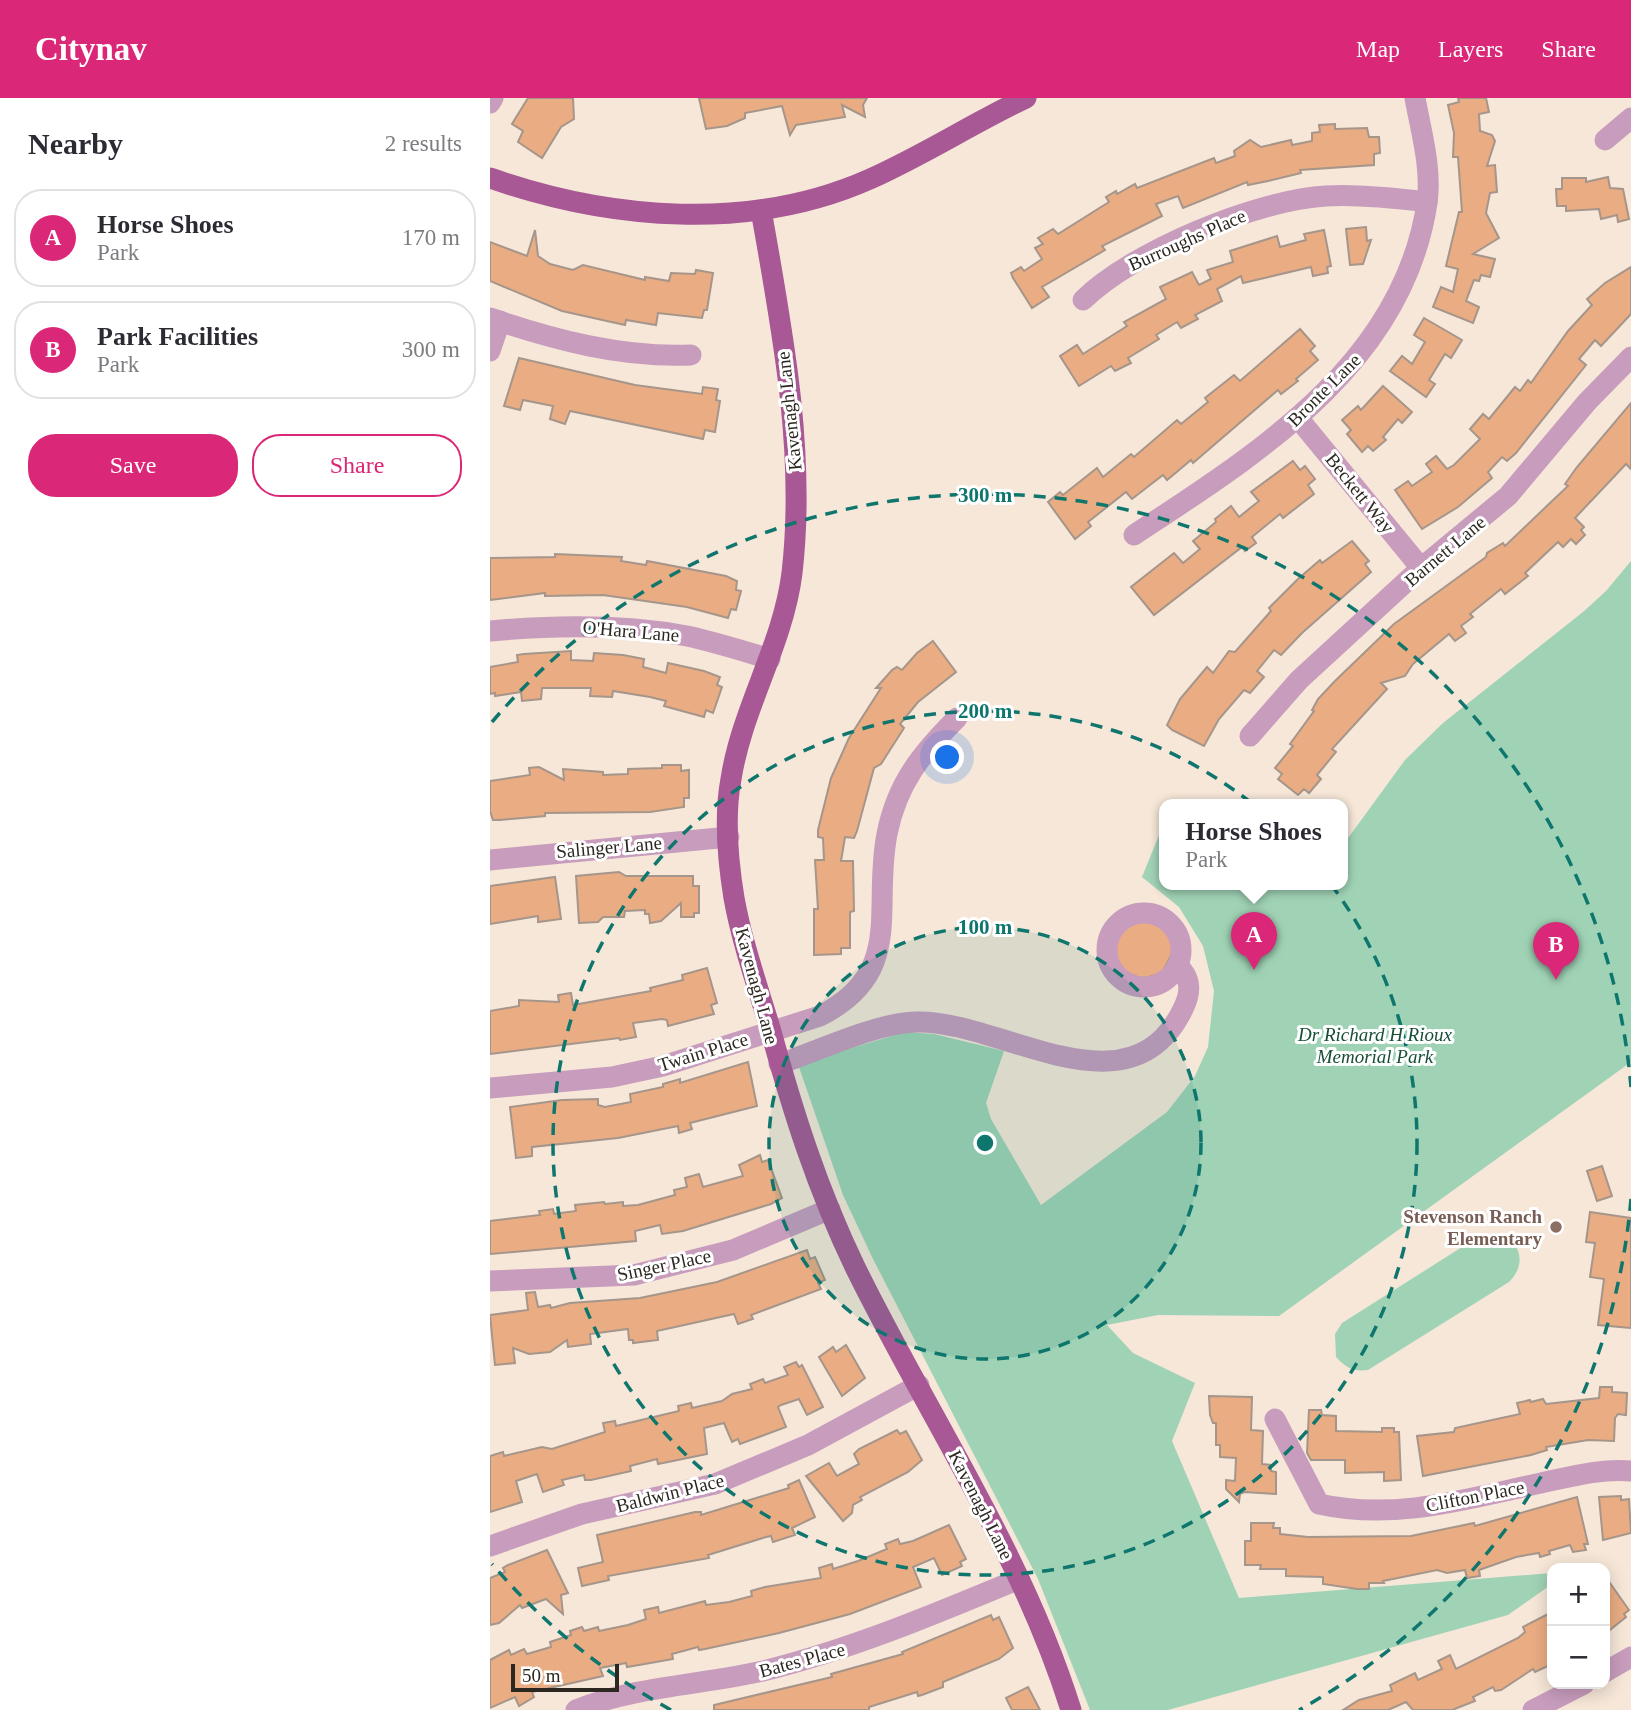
<!DOCTYPE html>
<meta charset="utf-8">
<style>
body{margin:0;font-family:"Times New Roman",serif;background:#f7f7f7;color:#2b2b33}
.controls{position:absolute;right:21px;bottom:21px;display:grid;overflow:hidden;border-radius:14px;box-shadow:0 4px 18px #0003}
.controls button{width:63px;height:63px;display:grid;place-items:center;padding:0;border:0;border-bottom:2px solid #e1e1e2;background:#fff;color:#2b2b33;font:35px sans-serif}
.scale{position:absolute;left:21px;bottom:18px;width:108px;box-sizing:border-box;padding-left:7px;border:4px solid #2c2721;border-top:0;font-size:19px;line-height:24px;white-space:nowrap;color:#2c2721;-webkit-text-stroke:5px #fff;paint-order:stroke}
.you{position:absolute;left:458px;top:660px;width:24px;height:24px;margin:-18px;border:5px solid #fff;border-radius:50%;background:#1a73e8;box-shadow:0 0 0 10px #1a73e833}
.badge{display:grid;place-items:center;width:46px;height:46px;border-radius:50%;background:#db2777;color:#fff;font-size:23px;font-weight:700}
.pin{position:absolute;translate:-50% -58px;filter:drop-shadow(0 2px 4px #0008)}
.pin::after{content:'';position:absolute;top:37px;width:24px;height:21px;background:inherit;clip-path:polygon(0 0,100% 0,50% 100%)}
.popup{position:absolute;left:669px;top:701px;width:189px;height:91px;box-sizing:border-box;display:grid;place-content:center;border-radius:14px;background:#fff;filter:drop-shadow(0 2px 5px #0005);font-size:23px;white-space:nowrap;color:#7c7c81}
.popup b{font-size:26px;color:#2b2b33}
.popup::after{content:'';position:absolute;left:50%;top:100%;margin-left:-14px;border:14px solid transparent;border-top-color:#fff}
.list{margin:0;padding:0;list-style:none}
h2{display:flex;justify-content:space-between;align-items:center;height:91px;margin:0;padding:0 28px;font-size:30px}
h2 small{font-size:23px;font-weight:400;color:#7c7c81}
.list li{display:grid;grid-template-columns:46px 1fr auto;gap:21px;align-items:center;box-sizing:border-box;height:98px;margin:0 14px 14px;padding:0 14px;border:2px solid #e1e1e2;border-radius:28px}
.list b{display:block;font-size:26px;white-space:nowrap}
.list p{margin:0;font-size:23px;white-space:nowrap;color:#7c7c81}
.list em{font-size:23px;font-style:normal;color:#7c7c81}
.actions{display:flex;gap:14px;padding:21px 28px}
.actions a{flex:1;padding:16px 0;border:2px solid #db2777;border-radius:28px;text-align:center;font-size:24px;color:#db2777}
.actions .main{background:#db2777;color:#fff}
.map{position:relative;flex:none;width:1141px;height:1612px;overflow:hidden}
header{display:flex;align-items:center;gap:42px;box-sizing:border-box;height:98px;padding:0 35px;background:#db2777;color:#fff}
header strong{font-size:33px}
nav{display:flex;gap:38px;margin-inline-start:auto;font-size:24px}
main{display:flex}
aside{flex:1;background:#fff}
.map>svg:first-child{display:block}
.green{fill:#a0d3b6}
.building{fill:#eaad83;stroke:#a5958a;stroke-width:2}
.lines{fill:none;stroke-linecap:round;stroke-linejoin:round}
.minor{stroke:#c89cbd;stroke-width:21}
.major{stroke:#a75895;stroke-width:21}
.ring{fill:none;stroke:#0f766e;stroke-width:3.5;stroke-dasharray:12 9}
.education-dot{fill:#8d6e63;stroke:#fff;stroke-width:2.5}
.labels{text-anchor:middle;dominant-baseline:central;stroke-width:6;stroke-linejoin:round;paint-order:stroke}
.street-label{font-size:19px;fill:#2c2721;stroke:#fff}
.park-label{font-size:19px;font-style:italic;fill:#174e35;stroke:#fff}
.education-label{font-size:19px;font-weight:bold;fill:#785e54;stroke:#fff;text-anchor:end}
.centre{fill:#0f766e;stroke:#fff;stroke-width:3.5}
.ring-label{font-size:21px;text-anchor:middle;font-weight:bold;fill:#0f766e;stroke:#fff;stroke-width:6;stroke-linejoin:round;paint-order:stroke}
</style>
<header>
<strong>Citynav</strong>
<nav><a>Map</a><a>Layers</a><a>Share</a></nav>
</header>
<main>
<aside>
<h2>Nearby<small>2 results</small></h2>
<ul class="list">
<li><span class="badge">A</span><div><b>Horse Shoes</b><p>Park</p></div><em>170 m</em></li>
<li><span class="badge">B</span><div><b>Park Facilities</b><p>Park</p></div><em>300 m</em></li>
</ul>
<div class="actions"><a class="main">Save</a><a>Share</a></div>
</aside>
<div class="map">
<svg width="1141" height="1612" viewBox="0 0 1141 1612">
<rect width="100%" height="100%" fill="#f6e7d8"/>
<g class="green">
<polygon points="1141,463 1141,964 789,1218 668,1217 617,1227 643,1255 705,1285 682,1343 749,1500 1062,1475 1062,1486 1018,1517 678,1612 600,1612 548,1481 383,1161 353,1097 308,966 415,934 444,936 514,953 496,1005 501,1021 551,1107 677,1014 705,978 718,949 724,893 713,848 689,809 652,779 674,725 675,786 853,786 853,747 915,662 953,625 1093,514 1116,493"/>
<path d="M1009,1135C1031,1144 1037,1166 1019,1184L878,1272C864,1274 856,1270 846,1259L845,1236L852,1225L991,1137Z"/>
</g>
<g class="building">
<polygon points="38,0 83,0 84,21 71,29 52,60 28,44 33,33 22,26"/>
<polygon points="209,0 377,0 373,7 375,19 352,7 355,19 306,27 300,37 292,8 255,15 255,20 237,28 216,31"/>
<polygon points="968,0 996,0 999,14 989,16 990,33 1002,37 1005,43 997,68 1005,67 1007,94 1000,95 996,115 1009,140 983,156 1005,161 1000,179 991,177 989,183 984,182 976,203 989,209 983,225 943,209 951,189 963,194 968,171 956,168 969,114 972,114 968,59 963,59 964,35 958,7 969,4"/>
<polygon points="845,26 845,31 877,30 879,39 889,39 890,55 884,56 884,67 810,72 811,75 778,83 758,87 757,84 693,110 688,98 666,106 672,118 612,148 615,152 552,189 559,199 542,210 523,180 521,175 531,169 534,173 552,161 545,150 553,146 548,140 563,131 568,136 619,104 616,99 626,93 627,96 645,86 647,90 724,60 726,65 745,58 744,53 760,42 771,49 801,42 802,47 822,43 822,35 830,34 829,27"/>
<polygon points="1118,79 1120,90 1133,91 1139,121 1128,124 1127,117 1111,121 1109,111 1076,113 1076,108 1067,108 1066,91 1072,91 1072,80 1096,80 1096,84"/>
<polygon points="876,129 877,143 881,142 873,166 860,167 856,131"/>
<polygon points="45,132 48,158 60,166 83,172 93,167 155,182 155,179 179,183 181,175 205,176 206,172 223,175 217,212 214,212 212,220 168,215 166,227 136,222 135,227 72,213 0,183 0,144 37,158"/>
<polygon points="834,132 841,168 837,169 838,175 823,178 821,169 753,185 751,178 727,191 732,203 705,217 708,221 691,230 687,224 666,237 669,241 638,260 641,265 625,273 621,268 589,288 570,258 587,247 593,256 637,228 634,224 676,201 670,189 702,174 709,187 721,181 717,172 743,164 740,153 787,138 790,149 816,142 814,136"/>
<polygon points="1141,169 1141,216 1111,248 1105,242 1089,261 1096,267 1026,355 1017,363 1012,359 998,374 1002,380 968,409 932,431 905,392 918,383 922,388 942,374 936,366 946,358 957,371 964,367 990,341 980,331 993,316 999,321 1025,289 1030,293 1038,282 1041,285 1078,233 1102,207 1097,201 1115,185"/>
<polygon points="934,220 972,242 961,260 955,256 939,282 945,286 936,299 900,273 912,258 922,266 935,244 924,237"/>
<polygon points="810,231 825,248 820,253 828,262 806,281 808,283 791,296 788,292 703,365 701,362 677,382 673,377 642,401 636,394 598,424 601,428 585,441 558,404 570,394 573,397 607,370 613,379 641,356 644,359 687,322 691,326 718,304 715,300 744,277 750,283"/>
<polygon points="29,260 145,287 212,296 213,289 228,291 226,302 230,303 225,334 215,332 213,341 80,313 75,326 60,321 63,308 33,302 30,312 14,308"/>
<polygon points="893,288 922,314 912,325 908,321 893,339 896,342 883,353 878,348 872,354 857,336 861,332 852,322 868,308 871,312"/>
<polygon points="1141,305 1141,371 1136,366 1085,420 1094,429 1091,432 1095,437 1086,446 1081,441 1073,449 1068,444 1035,475 1038,478 1015,496 1011,491 980,516 983,519 971,528 976,535 965,543 959,536 923,566 915,578 891,585 897,591 842,651 846,654 827,677 831,681 819,695 814,691 808,697 788,681 792,676 785,670 803,648 800,646 824,613 822,612 828,601 845,583 904,526 996,459 997,455 1013,445 1015,448 1060,405 1078,388 1075,386 1087,369"/>
<polygon points="803,363 810,372 815,368 825,381 818,387 824,396 793,420 790,416 762,439 766,445 755,453 752,449 664,517 641,489 684,455 693,465 710,451 703,443 726,424 725,421 741,408 749,419 769,403 761,394"/>
<polygon points="862,443 879,463 875,466 881,474 812,535 791,557 784,552 767,573 774,579 760,595 754,592 729,621 714,648 682,632 677,627 690,601 717,569 723,575 739,553 745,554 781,513 779,510 808,481 830,462 832,465"/>
<polygon points="65,456 132,459 131,463 156,467 157,463 236,478 247,483 246,492 251,493 246,512 241,511 238,520 197,509 113,497 55,498 55,495 0,502 0,460 65,459"/>
<polygon points="443,543 466,574 428,604 410,626 414,630 391,666 384,670 367,733 364,740 355,739 351,763 363,763 364,813 360,814 360,850 351,850 351,856 324,857 324,811 328,811 325,762 334,762 333,740 328,739 328,732 341,680 359,640 391,590 386,590 402,572 407,569 412,572 427,555"/>
<polygon points="81,553 81,562 103,563 104,555 133,557 154,561 153,569 176,575 178,565 214,573 230,579 227,587 232,589 223,615 216,612 214,619 174,608 176,603 160,599 123,593 122,599 100,598 101,590 52,590 51,601 32,603 31,594 5,598 5,595 0,596 0,569 28,564 27,557 34,556"/>
<polygon points="172,667 191,667 191,673 199,672 199,700 194,700 194,709 160,714 55,715 55,718 10,722 3,722 0,713 0,683 40,677 39,670 49,669 74,682 73,671 113,674 113,677 138,676 138,671 172,670"/>
<polygon points="129,774 136,778 203,778 203,788 209,788 209,815 204,815 204,819 191,819 191,805 171,823 160,825 159,816 155,816 155,812 135,813 134,819 113,819 108,824 89,825 86,778"/>
<polygon points="65,779 71,821 48,824 48,818 0,826 0,788"/>
<polygon points="655,821 670,826 677,833 684,852 672,875 652,881 633,873 625,860 624,850 626,839 635,827"/>
<polygon points="217,870 227,905 221,907 224,916 178,928 177,922 172,921 143,925 146,939 130,942 129,940 0,956 0,913 29,908 29,902 69,904 68,897 81,895 83,907 161,893 160,890 193,882 192,877"/>
<polygon points="258,964 267,1008 200,1025 202,1031 189,1035 188,1028 128,1040 42,1049 42,1058 26,1060 20,1009 72,1002 108,1001 108,1007 115,1009 141,1004 140,996 173,989 173,986 190,981 190,985"/>
<polygon points="270,1057 272,1064 278,1062 292,1100 281,1106 193,1133 172,1136 170,1127 145,1133 146,1143 0,1156 0,1123 50,1117 49,1113 63,1111 64,1116 86,1113 85,1107 114,1104 115,1106 133,1104 133,1108 148,1107 185,1097 184,1092 197,1089 195,1080 209,1076 213,1089 253,1078 249,1067"/>
<polygon points="1112,1068 1122,1098 1107,1103 1097,1073"/>
<polygon points="1100,1114 1141,1120 1141,1230 1108,1227 1114,1181 1100,1179 1105,1145 1096,1144"/>
<polygon points="317,1152 320,1161 325,1159 335,1182 328,1185 331,1191 261,1217 263,1221 248,1226 244,1216 167,1233 168,1242 143,1245 143,1242 139,1242 138,1231 100,1236 101,1246 78,1249 77,1242 60,1254 39,1256 23,1250 25,1265 5,1267 0,1217 38,1212 36,1195 45,1194 48,1209 60,1207 61,1210 80,1205 150,1200 227,1184"/>
<polygon points="356,1247 375,1280 352,1298 329,1259 343,1249 346,1254"/>
<polygon points="306,1264 309,1269 312,1267 333,1309 317,1317 309,1301 291,1307 288,1309 296,1329 250,1346 248,1341 242,1344 234,1325 214,1330 217,1356 168,1366 167,1361 140,1368 141,1373 101,1382 95,1382 94,1377 72,1382 74,1387 53,1394 47,1376 26,1383 32,1404 0,1414 0,1358 13,1354 14,1358 52,1349 62,1351 115,1334 113,1325 125,1323 126,1328 189,1313 188,1308 201,1305 202,1310 232,1303 242,1296 262,1291 260,1286 273,1281 275,1285 298,1277 294,1269"/>
<polygon points="1110,1289 1122,1289 1122,1294 1137,1295 1136,1317 1128,1316 1125,1320 1124,1343 1098,1342 1056,1349 1057,1352 1041,1357 933,1378 927,1338 964,1334 965,1330 1030,1316 1027,1305 1040,1302 1041,1304 1053,1301 1056,1306 1109,1300"/>
<polygon points="719,1298 762,1299 761,1332 773,1333 772,1366 781,1367 781,1373 786,1374 786,1396 754,1394 750,1396 749,1404 736,1391 736,1382 745,1383 746,1360 730,1359 730,1347 726,1347 726,1325 723,1325 720,1317"/>
<polygon points="819,1312 831,1312 832,1317 846,1318 846,1333 892,1334 892,1330 904,1330 904,1334 909,1334 911,1382 894,1383 894,1374 855,1375 855,1362 821,1362 817,1355"/>
<polygon points="407,1332 410,1336 416,1333 432,1362 418,1374 370,1399 372,1402 363,1407 362,1415 353,1423 316,1378 339,1365 347,1378 369,1366 364,1356 369,1351"/>
<polygon points="309,1382 325,1419 302,1430 305,1437 283,1444 281,1438 276,1439 218,1457 219,1460 118,1478 119,1482 92,1488 88,1470 113,1464 107,1437 205,1414 211,1414 211,1417 299,1390 298,1387"/>
<polygon points="1131,1398 1131,1402 1139,1401 1141,1435 1113,1442 1109,1399"/>
<polygon points="1087,1399 1098,1446 1094,1446 1096,1452 1083,1454 1080,1447 1059,1453 1060,1456 1050,1459 1049,1455 1026,1459 989,1472 990,1478 977,1480 975,1472 957,1475 947,1472 893,1483 894,1485 879,1485 879,1491 867,1491 833,1486 833,1479 796,1478 796,1471 770,1471 771,1467 755,1467 755,1443 761,1443 761,1425 784,1425 783,1430 790,1430 790,1436 818,1439 921,1438 984,1425 985,1428"/>
<polygon points="459,1427 476,1461 470,1464 472,1468 452,1477 444,1460 423,1469 431,1489 360,1516 289,1535 215,1551 209,1552 208,1549 182,1556 183,1561 166,1564 137,1569 136,1565 110,1570 113,1578 42,1594 44,1599 29,1608 25,1599 0,1610 0,1562 19,1552 21,1557 34,1551 37,1556 61,1549 60,1544 81,1537 80,1533 92,1529 94,1533 108,1529 109,1533 138,1527 156,1521 154,1512 168,1509 169,1515 215,1503 216,1507 239,1504 262,1498 261,1493 275,1489 331,1480 329,1470 342,1466 343,1471 368,1463 397,1451 395,1446 408,1441 410,1446 423,1443"/>
<polygon points="57,1452 78,1495 71,1497 73,1516 56,1501 32,1510 30,1507 9,1525 0,1527 0,1480 15,1474 13,1470 18,1467"/>
<polygon points="1115,1478 1139,1512 1134,1516 1136,1519 1115,1536"/>
<polygon points="1062,1514 1062,1566 1045,1574 1043,1571 1011,1592 1005,1593 1003,1589 983,1599 985,1603 962,1612 923,1612 916,1604 898,1612 853,1612 869,1602 902,1593 900,1587 925,1575 928,1582 952,1571 948,1563 960,1557 966,1571 1028,1540 1035,1534 1033,1529"/>
<polygon points="501,1517 503,1522 509,1519 523,1550 509,1561 453,1584 453,1589 432,1597 428,1598 427,1594 379,1609 379,1612 224,1612 224,1607 342,1579 341,1576 413,1556 412,1554"/>
<polygon points="538,1589 550,1612 522,1612 516,1600"/>
</g>
<g class="lines">
<g class="minor">
<polyline points="0,5 3,0"/>
<polyline points="1115,42 1141,20"/>
<path d="M593,202C643,153 766,102 836,98C868,96 904,100 937,104"/>
<path d="M0,220C64,242 133,260 201,257"/>
<polyline points="0,253 10,223"/>
<polyline points="808,320 931,470"/>
<path d="M644,437C768,355 913,266 937,105C942,71 931,33 925,0"/>
<path d="M0,533C66,527 132,526 197,538C225,544 253,553 280,561"/>
<polyline points="760,638 809,582 931,470 1018,398 1097,304 1141,259"/>
<polyline points="0,762 239,739"/>
<circle cx="654" cy="852" r="37"/>
<path d="M289,966C328,953 386,925 426,924C510,921 639,1022 693,911C701,895 702,881 688,868"/>
<path d="M0,990L122,979L173,968L330,918C416,874 382,812 397,736C407,685 432,655 467,620"/>
<polyline points="0,1183 144,1177 243,1152 340,1111"/>
<path d="M785,1321L829,1406C904,1423 977,1401 1051,1385C1080,1379 1111,1370 1141,1373"/>
<polyline points="0,1448 92,1416 225,1386 318,1347 429,1287"/>
<polyline points="1115,1574 1141,1559"/>
<path d="M86,1612C146,1588 211,1587 273,1573C362,1551 445,1516 529,1481"/>
<polyline points="1043,1612 1094,1586"/>
</g>
<g class="major">
<path d="M0,80C120,122 261,134 380,81C434,57 483,25 536,0"/>
<path d="M271,112C292,231 316,354 302,475C293,547 252,610 241,681C234,718 238,763 244,800C252,844 267,887 280,930C303,1014 327,1090 365,1169C437,1316 532,1455 581,1612"/>
</g>
</g>
<circle cx="495" cy="1045" r="216" fill="#0f766e" fill-opacity=".12"/>
<g class="ring">
<circle cx="495" cy="1045" r="216"/>
<circle cx="495" cy="1045" r="432"/>
<path d="M1141 1101A648 648 0 0 1 809 1612M181 1612A648 648 0 0 1 2 1466M2 624A648 648 0 0 1 1141 989"/>
</g>
<circle class="education-dot" cx="1066" cy="1129" r="7"/>
<g class="labels">
<g class="street-label">
<text transform="translate(697 142) rotate(-24)">Burroughs Place</text>
<text transform="translate(834 292) rotate(-45)">Bronte Lane</text>
<text transform="translate(299 313) rotate(-96)">Kavenagh Lane</text>
<text transform="translate(870 395) rotate(51)">Beckett Way</text>
<text transform="translate(955 453) rotate(-40)">Barnett Lane</text>
<text transform="translate(141 533) rotate(5)">O'Hara Lane</text>
<text transform="translate(119 749) rotate(-5)">Salinger Lane</text>
<text transform="translate(267 888) rotate(75)">Kavenagh Lane</text>
<text transform="translate(213 954) rotate(-17)">Twain Place</text>
<text transform="translate(174 1167) rotate(-12)">Singer Place</text>
<text transform="translate(180 1395) rotate(-14)">Baldwin Place</text>
<text transform="translate(985 1398) rotate(-11)">Clifton Place</text>
<text transform="translate(491 1407) rotate(63)">Kavenagh Lane</text>
<text transform="translate(312 1562) rotate(-15)">Bates Place</text>
</g>
<g class="park-label">
<text x="885" y="936">Dr Richard H Rioux<tspan x="885" dy="22">Memorial Park</tspan></text>
</g>
<g class="education-label">
<text x="1052" y="1118">Stevenson Ranch<tspan x="1052" dy="22">Elementary</tspan></text>
</g>
</g>
<circle cx="495" cy="1045" r="10" class="centre"/>
<g class="ring-label">
<text x="495" y="404">300 m</text>
<text x="495" y="620">200 m</text>
<text x="495" y="836">100 m</text>
</g>
</svg>
<div class="controls">
<button>+</button>
<button>−</button>
</div>
<div class="scale">50 m</div>
<div class="you"></div>
<div class="pin badge" style="left:764px;top:872px">A</div>
<div class="popup"><b>Horse Shoes</b>Park</div>
<div class="pin badge" style="left:1066px;top:882px">B</div>
</div>
</main>
